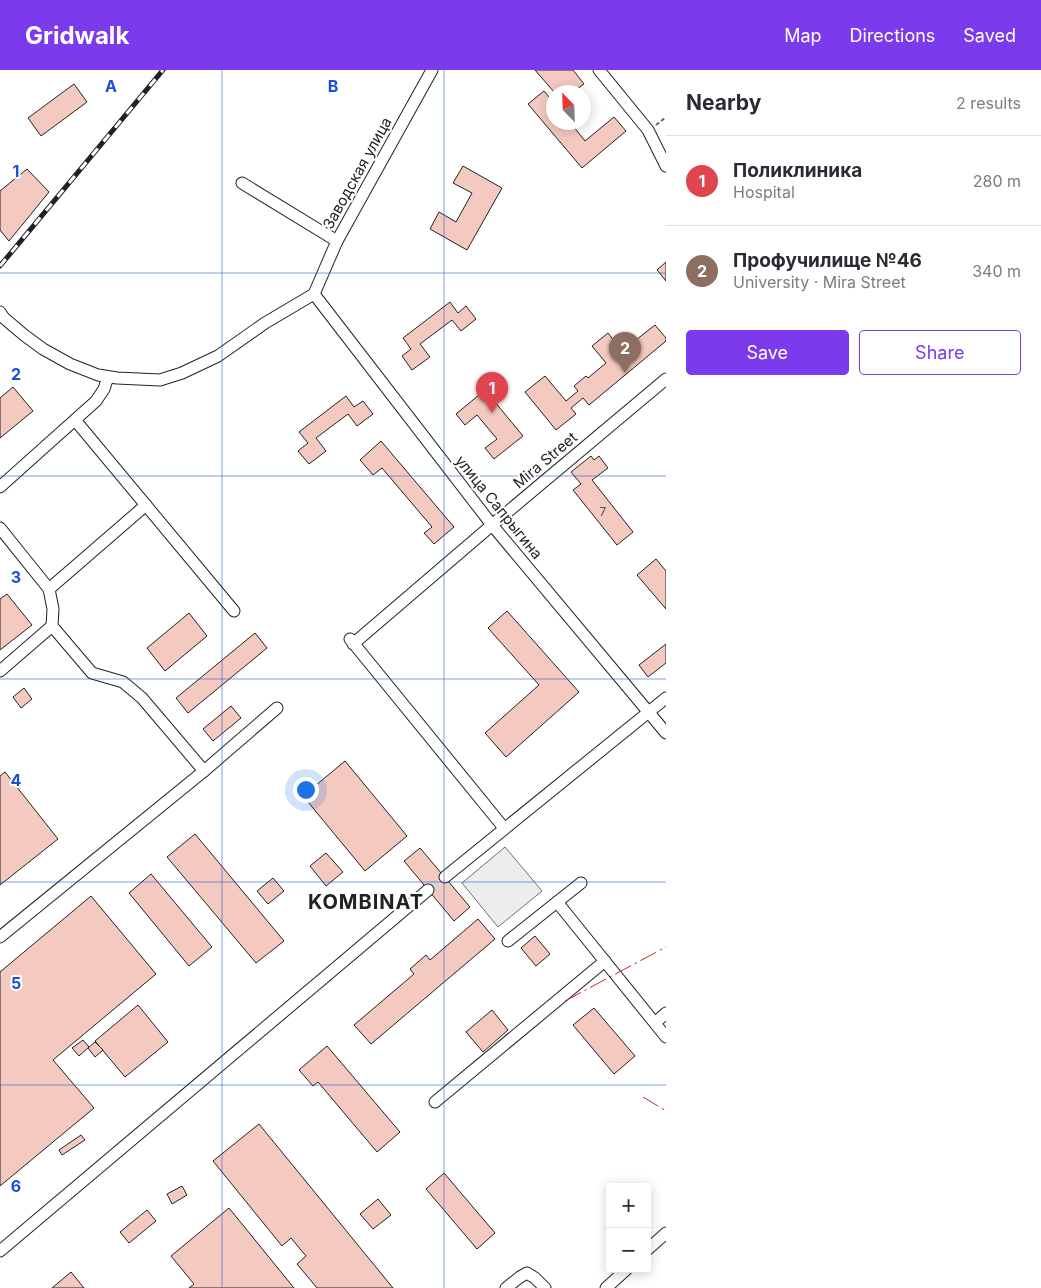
<!DOCTYPE html>
<meta charset="utf-8">
<style>
body{margin:0;font-family:Inter,sans-serif;background:#f7f7f7;color:#2b2b33}
.controls{position:absolute;right:15px;bottom:15px;display:grid;overflow:hidden;border-radius:5px;box-shadow:0 2px 12px #0003}
.controls button{width:45px;height:45px;display:grid;place-items:center;padding:0;border:0;border-bottom:1px solid #e1e1e2;background:#fff;color:#2b2b33;font:25px sans-serif}
.compass{position:absolute;left:546px;top:15px;width:45px;height:45px;border-radius:50%;background:#fff;box-shadow:0 2px 12px #0003;rotate:337deg}
.you{position:absolute;left:305px;top:719px;width:18px;height:18px;margin:-12px;border:4px solid #fff;border-radius:50%;background:#1a73e8;box-shadow:0 0 0 8px #1a73e833}
.badge{display:grid;place-items:center;width:32px;height:32px;border-radius:50%;background:#7c3aed;color:#fff;font-size:16px;font-weight:700}
.pin{position:absolute;translate:-50% -41px;filter:drop-shadow(0 1px 2px #0008)}
.pin::after{content:'';position:absolute;top:26px;width:18px;height:15px;background:inherit;clip-path:polygon(0 0,100% 0,50% 100%)}
.list{margin:0;padding:0;list-style:none}
h2{display:flex;justify-content:space-between;align-items:center;height:65px;margin:0;padding:0 20px;font-size:21px}
h2 small{font-size:16px;font-weight:400;color:#7c7c81}
.list li{display:grid;grid-template-columns:32px 1fr auto;gap:15px;align-items:center;box-sizing:border-box;height:90px;padding:0 20px;border-top:1px solid #e1e1e2}
.list b{display:block;font-size:19px;white-space:nowrap}
.list p{margin:0;font-size:16px;white-space:nowrap;color:#7c7c81}
.list em{font-size:16px;font-style:normal;color:#7c7c81}
.actions{display:flex;gap:10px;padding:15px 20px}
.actions a{flex:1;padding:11px 0;border:1px solid #7c3aed;border-radius:5px;text-align:center;font-size:18px;color:#7c3aed}
.actions .main{background:#7c3aed;color:#fff}
.map{position:relative;flex:none;width:666px;height:1218px;overflow:hidden}
header{display:flex;align-items:center;gap:30px;box-sizing:border-box;height:70px;padding:0 25px;background:#7c3aed;color:#fff}
header strong{font-size:24px}
nav{display:flex;gap:28px;margin-inline-start:auto;font-size:18px}
main{display:flex}
aside{flex:1;background:#fff}
.map>svg:first-child{display:block}
.parking{fill:#ededed;stroke:#6f6f6f}
.building{fill:#f3c9c0;stroke:#222}
.lines{fill:none;stroke-linecap:round;stroke-linejoin:round}
.minor-tunnel{stroke:#d3d3d3;stroke-width:11;stroke-dasharray:11 5.5;stroke-linecap:butt}
.minor-casing{stroke:#222;stroke-width:13}
.path{stroke:#646464;stroke-width:2;stroke-dasharray:4 2.5;stroke-linecap:butt}
.minor{stroke:#fff;stroke-width:11}
.rail-casing{stroke:#222;stroke-width:5}
.rail{stroke:#fff;stroke-width:3;stroke-dasharray:9;stroke-linecap:butt}
.power{stroke:#c62828;stroke-width:1;stroke-dasharray:18 4 2.5 4;stroke-linecap:butt}
.grid{fill:none;stroke:#1d4ed8;stroke-width:1;stroke-opacity:0.55}
.labels{text-anchor:middle;dominant-baseline:central;stroke-width:4;stroke-linejoin:round;paint-order:stroke}
.number-label{font-size:12px;fill:#564c4a}
.street-label{font-size:15px;fill:#222;stroke:#fff}
.district-label{font-size:20px;font-weight:bold;letter-spacing:1px;fill:#222;stroke:#fff}
.grid-label{font-size:16px;text-anchor:middle;font-weight:bold;fill:#1d4ed8;stroke:#fff;stroke-width:4;stroke-linejoin:round;paint-order:stroke}
</style>
<header>
<strong>Gridwalk</strong>
<nav><a>Map</a><a>Directions</a><a>Saved</a></nav>
</header>
<main>
<div class="map">
<svg width="666" height="1218" viewBox="0 0 666 1218">
<rect width="100%" height="100%" fill="#fff"/>
<polygon class="parking" points="505,777 542,821 498,857 462,813"/>
<g class="building">
<polygon points="535,0 573,0 584,14 573,22 554,22"/>
<polygon points="74,14 87,32 41,66 28,48"/>
<polygon points="544,21 554,33 554,52 570,52 585,71 614,47 626,61 582,98 528,34"/>
<polygon points="463,96 502,118 467,180 430,159 439,142 456,152 472,123 453,113"/>
<polygon points="27,99 49,122 9,171 0,160 0,121"/>
<polygon points="666,192 666,211 657,200"/>
<polygon points="450,232 458,243 466,236 476,249 461,261 452,250 420,274 430,287 412,300 402,286 411,279 403,268"/>
<polygon points="655,255 666,268 666,271 589,335 583,328 571,338 576,344 556,360 525,322 545,306 566,331 578,321 574,316 586,306 588,308 606,293 592,276 608,263 622,281"/>
<polygon points="13,317 33,341 0,368 0,328"/>
<polygon points="485,320 523,366 494,389 485,378 497,369 477,345 465,355 456,344"/>
<polygon points="346,326 354,337 363,331 373,344 357,356 348,344 316,368 326,381 309,394 298,381 308,373 299,362"/>
<polygon points="381,371 454,457 434,474 424,463 432,457 382,398 373,405 360,390"/>
<polygon points="591,386 594,390 599,386 608,398 592,410 633,462 617,475 573,420 581,414 571,402"/>
<polygon points="656,489 666,501 666,539 637,505"/>
<polygon points="7,524 32,555 0,580 0,529"/>
<polygon points="507,541 579,622 506,687 485,663 539,615 488,558"/>
<polygon points="189,543 207,566 165,601 147,578"/>
<polygon points="255,563 267,578 188,643 176,628"/>
<polygon points="666,574 666,593 648,607 639,595"/>
<polygon points="24,618 32,629 21,638 13,627"/>
<polygon points="231,636 241,648 213,671 203,659"/>
<polygon points="345,691 407,766 365,801 303,726"/>
<polygon points="5,702 58,769 0,815 0,706"/>
<polygon points="195,764 284,871 256,893 167,787"/>
<polygon points="420,778 470,837 454,851 404,791"/>
<polygon points="326,783 343,802 326,816 310,796"/>
<polygon points="151,804 212,877 189,896 129,823"/>
<polygon points="273,808 284,821 268,834 257,821"/>
<polygon points="91,826 156,904 53,990 94,1038 0,1116 0,902"/>
<polygon points="478,849 495,869 371,974 354,955 414,904 410,899 426,885 430,890"/>
<polygon points="535,866 550,884 536,896 521,878"/>
<polygon points="138,935 168,972 125,1007 95,971"/>
<polygon points="594,938 635,986 614,1004 573,955"/>
<polygon points="492,940 508,960 483,982 466,962"/>
<polygon points="83,970 89,977 79,986 72,978"/>
<polygon points="95,972 103,980 95,987 88,978"/>
<polygon points="327,976 400,1062 377,1082 318,1012 313,1016 299,1000"/>
<polygon points="259,1054 393,1218 317,1218 297,1194 306,1186 291,1168 282,1176 213,1091"/>
<polygon points="81,1065 85,1070 62,1085 59,1080"/>
<polygon points="444,1103 495,1163 477,1179 426,1119"/>
<polygon points="182,1116 187,1125 172,1134 167,1124"/>
<polygon points="378,1129 391,1145 373,1159 360,1144"/>
<polygon points="229,1138 294,1218 189,1218 194,1214 171,1186"/>
<polygon points="147,1140 156,1151 129,1173 120,1162"/>
<polygon points="71,1202 84,1218 52,1218"/>
</g>
<g class="lines">
<polyline class="minor-tunnel" points="428,820 445,807"/>
<defs>
<g id="minor">
<polyline points="599,0 648,60 666,96"/>
<polyline points="242,113 337,171"/>
<polyline points="314,224 492,455 666,663"/>
<polyline points="314,224 337,171 432,0"/>
<polyline points="0,242 4,248 24,265 43,279 70,294 98,305 117,308 160,310 182,303 218,286 265,253 314,224"/>
<polyline points="75,350 234,541"/>
<polyline points="0,417 96,331 104,319 108,307"/>
<polyline points="0,458 49,519 53,539 52,556 92,603 123,612 142,628 204,701"/>
<polyline points="49,519 146,435"/>
<polyline points="350,569 504,758"/>
<polyline points="353,574 492,455 666,309"/>
<polyline points="0,601 52,556"/>
<polyline points="445,807 666,628"/>
<polyline points="557,832 666,967"/>
<polyline points="0,867 204,701 277,638"/>
<polyline points="508,871 581,813"/>
<polyline points="655,953 666,943"/>
<polyline points="435,1032 605,891"/>
<polyline points="647,1180 666,1163"/>
<polyline points="0,1181 428,820"/>
<polyline points="506,1218 520,1207 527,1203 535,1208 545,1218"/>
<polyline points="606,1218 627,1199"/>
</g>
</defs>
<use href="#minor" class="minor-casing"/>
<polyline class="path" points="656,55 666,47"/>
<use href="#minor" class="minor"/>
<defs>
<polyline id="rail" points="0,196 163,0"/>
</defs>
<use href="#rail" class="rail-casing"/>
<use href="#rail" class="rail"/>
<g class="power">
<polyline points="565,931 666,877"/>
<polyline points="643,1027 666,1041"/>
</g>
</g>
<path class="grid" d="M222,0V1218M444,0V1218M0,203H666M0,406H666M0,609H666M0,812H666M0,1015H666"/>
<g class="labels">
<g class="number-label">
<text x="603" y="441">7</text>
</g>
<g class="street-label">
<text transform="translate(357 103) rotate(-61)">Заводская улица</text>
<text transform="translate(545 390) rotate(-40)">Mira Street</text>
<text transform="translate(499 437) rotate(51)">улица Сапрыгина</text>
</g>
<g class="district-label">
<text x="366" y="832">KOMBINAT</text>
</g>
</g>
<g class="grid-label">
<text x="111" y="22">A</text>
<text x="333" y="22">B</text>
<text x="16" y="107">1</text>
<text x="16" y="310">2</text>
<text x="16" y="513">3</text>
<text x="16" y="716">4</text>
<text x="16" y="919">5</text>
<text x="16" y="1122">6</text>
</g>
</svg>
<div class="controls">
<button>+</button>
<button>−</button>
</div>
<svg class="compass" viewBox="-18 -18 36 36"><path d="M0-13l5 13h-10z" fill="#e53935"/><path d="M0 13l5-13h-10z" fill="#7c7c81"/></svg>
<div class="you"></div>
<div class="pin badge" style="left:492px;top:343px;background:#e0444e">1</div>
<div class="pin badge" style="left:625px;top:303px;background:#8d6e63">2</div>
</div>
<aside>
<h2>Nearby<small>2 results</small></h2>
<ul class="list">
<li><span class="badge" style="background:#e0444e">1</span><div><b>Поликлиника</b><p>Hospital</p></div><em>280 m</em></li>
<li><span class="badge" style="background:#8d6e63">2</span><div><b>Профучилище №46</b><p>University · Mira Street</p></div><em>340 m</em></li>
</ul>
<div class="actions"><a class="main">Save</a><a>Share</a></div>
</aside>
</main>
